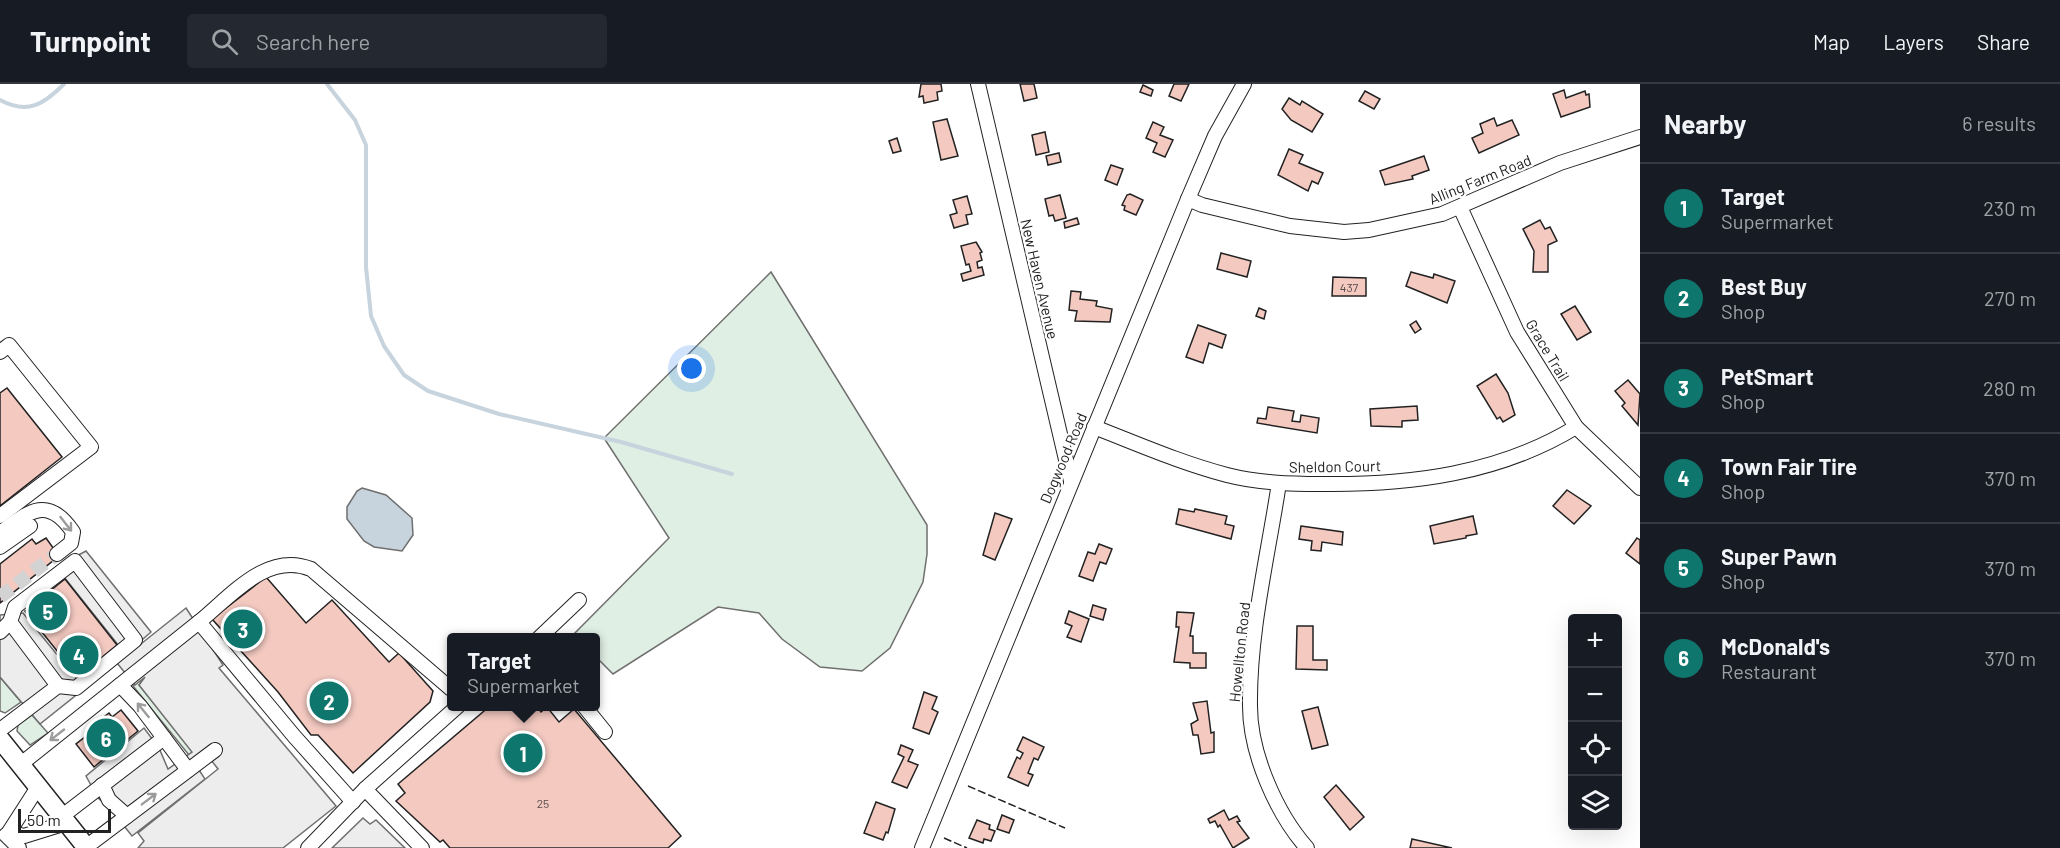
<!DOCTYPE html>
<meta charset="utf-8">
<style>
body{margin:0;font-family:Barlow,sans-serif;background:#242831;color:#f1f3f6}
.controls{position:absolute;right:18px;bottom:18px;display:grid;overflow:hidden;border-radius:6px;box-shadow:0 6px 24px #0002}
.controls button{width:54px;height:54px;display:grid;place-items:center;padding:0;border:0;border-bottom:2px solid #363941;background:#171b24;color:#f1f3f6;font:30px sans-serif}
.scale{position:absolute;left:18px;bottom:15px;width:93px;box-sizing:border-box;padding-left:6px;border:3px solid #222;border-top:0;font-size:16px;line-height:21px;white-space:nowrap;color:#222;-webkit-text-stroke:4px #fff;paint-order:stroke}
.you{position:absolute;left:692px;top:285px;width:21px;height:21px;margin:-15px;border:4px solid #fff;border-radius:50%;background:#1a73e8;box-shadow:0 0 0 9px #1a73e833}
.badge{display:grid;place-items:center;width:39px;height:39px;border-radius:50%;background:#0f766e;color:#fff;font-size:20px;font-weight:700}
.pin{position:absolute;translate:-50% -50%;border:3px solid #fff;box-shadow:0 2px 6px #0006}
.popup{position:absolute;left:447px;top:549px;width:153px;height:78px;box-sizing:border-box;display:grid;place-content:center;border-radius:6px;background:#171b24;filter:drop-shadow(0 2px 4px #0005);font-size:20px;white-space:nowrap;color:#9ea1a6}
.popup b{font-size:22px;color:#f1f3f6}
.popup::after{content:'';position:absolute;left:50%;top:100%;margin-left:-12px;border:12px solid transparent;border-top-color:#171b24}
.list{margin:0;padding:0;list-style:none}
h2{display:flex;justify-content:space-between;align-items:center;height:78px;margin:0;padding:0 24px;font-size:26px}
h2 small{font-size:20px;font-weight:400;color:#9ea1a6}
.list li{display:grid;grid-template-columns:39px 1fr auto;gap:18px;align-items:center;box-sizing:border-box;height:90px;padding:0 24px;border-top:2px solid #363941}
.list b{display:block;font-size:22px;white-space:nowrap}
.list p{margin:0;font-size:20px;white-space:nowrap;color:#9ea1a6}
.list em{font-size:20px;font-style:normal;color:#9ea1a6}
.icon{flex:none;width:33px;height:33px;fill:none;stroke:currentColor;stroke-width:2;stroke-linecap:round;stroke-linejoin:round}
.map{position:relative;flex:none;width:1640px;height:764px;overflow:hidden}
header{display:flex;align-items:center;gap:36px;box-sizing:border-box;height:84px;padding:0 30px;background:#171b24;border-bottom:2px solid #363941}
header strong{font-size:28px}
nav{display:flex;gap:33px;margin-inline-start:auto;font-size:21px}
.search{width:420px;height:54px;background:#242831;display:flex;align-items:center;gap:15px;box-sizing:border-box;padding:0 21px;border-radius:6px;color:#9ea1a6;font-size:22px}
main{display:flex}
aside{flex:1;background:#171b24}
.map>svg:first-child{display:block}
.green{fill:#e0efe3;stroke:#6f6f6f;stroke-width:1.5}
.parking{fill:#ededed;stroke:#6f6f6f;stroke-width:1.5}
.water{fill:#c7d3dd;stroke:#6f6f6f;stroke-width:1.5}
.lines{fill:none;stroke-linecap:round;stroke-linejoin:round}
.stream{stroke:#c7d3dd;stroke-width:4}
.building{fill:#f3c9c0;stroke:#222;stroke-width:1.5}
.minor-tunnel{stroke:#d3d3d3;stroke-width:14;stroke-dasharray:14 7;stroke-linecap:butt}
.minor-casing{stroke:#222;stroke-width:16}
.major-casing{stroke:#222;stroke-width:21}
.minor{stroke:#fff;stroke-width:14}
.major{stroke:#fff;stroke-width:18}
.fence{stroke:#222;stroke-width:1.5;stroke-dasharray:8 3;stroke-linecap:butt}
.oneway{stroke:#9c9c9c}
.labels{text-anchor:middle;dominant-baseline:central;stroke-width:4.5;stroke-linejoin:round;paint-order:stroke}
.number-label{font-size:12px;fill:#564c4a}
.street-label{font-size:15px;fill:#222;stroke:#fff}
</style>
<header>
<strong>Turnpoint</strong>
<div class="search"><svg class="icon" aria-label="search" viewBox="0 0 24 24"><circle cx="10" cy="10" r="6"/><path d="M15 15l6 6"/></svg>Search here</div>
<nav><a>Map</a><a>Layers</a><a>Share</a></nav>
</header>
<main>
<div class="map">
<svg width="1640" height="764" viewBox="0 0 1640 764">
<rect width="100%" height="100%" fill="#fff"/>
<g class="green">
<polygon points="771,188 927,441 927,470 923,498 890,564 862,587 820,583 782,555 759,529 718,523 613,590 595,572 595,554 573,551 669,454 604,354"/>
<polygon points="0,593 21,618 5,629 0,627"/>
<polygon points="145,593 139,601 193,668 189,671 133,602"/>
<polygon points="32,631 48,649 30,661 17,647 18,641"/>
</g>
<g class="parking">
<polygon points="86,467 151,548 135,562 119,562 56,483"/>
<polygon points="186,524 223,581 219,584 336,722 283,764 138,764 144,757 138,749 218,685 211,676 197,683 205,695 132,752 109,723 98,714 86,692 144,644 159,664 168,685 192,668 139,601 145,593 135,601 117,579"/>
<polygon points="23,529 77,595 75,612 40,640 0,593 0,531"/>
<polygon points="363,734 370,740 376,736 405,764 332,764"/>
</g>
<polygon class="water" points="362,404 386,411 412,434 413,451 402,467 374,463 364,457 347,435 347,423 357,407"/>
<g class="lines">
<g class="stream">
<polyline points="327,0 355,36 366,61 366,183 371,232 384,262 404,291 428,307 499,330 621,358 732,390"/>
<path d="M0,16C28,31 44,20 64,0"/>
</g>
</g>
<g class="building">
<polygon points="921,0 941,0 942,7 937,8 938,16 924,19 923,12 919,13"/>
<polygon points="1020,0 1034,0 1037,14 1024,17"/>
<polygon points="1174,0 1189,0 1181,17 1169,12"/>
<polygon points="1143,1 1153,6 1151,12 1140,8"/>
<polygon points="1564,6 1566,14 1585,7 1586,11 1589,10 1590,23 1561,33 1553,10"/>
<polygon points="1365,7 1380,15 1374,25 1359,17"/>
<polygon points="1289,14 1300,21 1302,17 1323,30 1312,48 1291,36 1282,25"/>
<polygon points="1494,34 1497,42 1512,36 1519,51 1479,69 1472,54 1483,49 1480,40"/>
<polygon points="947,35 958,72 941,76 933,38"/>
<polygon points="1153,38 1164,43 1160,51 1173,56 1165,73 1153,68 1157,59 1146,54"/>
<polygon points="1045,48 1049,68 1036,71 1032,51"/>
<polygon points="897,54 901,67 893,69 889,57"/>
<polygon points="1289,65 1303,71 1299,79 1323,89 1318,100 1312,97 1308,107 1278,91"/>
<polygon points="1059,69 1061,78 1048,81 1046,72"/>
<polygon points="1424,72 1429,86 1412,92 1413,95 1385,101 1380,87"/>
<polygon points="1111,81 1123,85 1117,101 1105,96"/>
<polygon points="1130,110 1143,116 1136,131 1124,126 1125,122 1122,121 1127,111"/>
<polygon points="1060,111 1066,134 1055,137 1053,131 1049,132 1045,115"/>
<polygon points="967,112 972,130 966,131 968,140 954,144 950,131 957,129 953,116"/>
<polygon points="1077,134 1079,140 1065,144 1064,138"/>
<polygon points="1540,136 1545,145 1550,143 1557,157 1548,161 1548,188 1533,188 1534,167 1523,145"/>
<polygon points="976,158 982,168 980,169 982,176 977,178 978,184 982,183 984,191 963,197 961,190 971,187 969,180 966,181 961,162"/>
<polygon points="1221,169 1251,177 1247,193 1217,185"/>
<polygon points="1411,188 1433,194 1434,190 1455,197 1447,219 1406,202"/>
<polygon points="1333,193 1366,194 1366,212 1332,212"/>
<polygon points="1071,207 1081,208 1080,215 1097,217 1096,222 1112,225 1110,238 1075,237 1077,227 1069,226"/>
<polygon points="1575,222 1591,248 1577,256 1561,230"/>
<polygon points="1259,224 1266,227 1264,235 1256,232"/>
<polygon points="1416,237 1421,245 1415,249 1410,241"/>
<polygon points="1198,241 1226,251 1222,264 1209,259 1203,279 1186,273"/>
<polygon points="1496,290 1508,309 1515,331 1503,338 1500,333 1497,335 1477,302"/>
<polygon points="1628,296 1640,310 1638,341 1622,322 1625,319 1615,307"/>
<polygon points="7,304 62,373 0,422 0,309"/>
<polygon points="1417,322 1418,336 1402,337 1402,343 1371,342 1370,325"/>
<polygon points="1268,323 1294,327 1292,337 1300,338 1301,331 1319,334 1317,349 1257,339 1258,334 1266,335"/>
<polygon points="1567,406 1591,422 1574,440 1553,422"/>
<polygon points="1179,425 1194,428 1195,425 1227,432 1225,440 1234,442 1231,455 1176,440"/>
<polygon points="995,429 1012,435 995,476 983,471"/>
<polygon points="1473,432 1477,450 1466,452 1466,454 1434,460 1430,442"/>
<polygon points="1301,442 1343,448 1342,461 1322,458 1321,467 1311,466 1312,457 1299,455"/>
<polygon points="46,454 59,472 0,519 0,480 32,455 36,460"/>
<polygon points="1637,454 1640,456 1640,480 1626,469"/>
<polygon points="1099,460 1112,465 1106,480 1100,478 1093,497 1079,492 1088,468 1095,470"/>
<polygon points="266,493 306,539 332,516 389,578 399,569 433,607 430,618 353,689 318,651 311,651 278,608 212,535"/>
<polygon points="65,495 117,561 78,593 25,527"/>
<polygon points="1093,521 1106,525 1103,536 1090,532"/>
<polygon points="1069,527 1089,535 1081,558 1067,553 1072,542 1065,539"/>
<polygon points="1177,528 1194,529 1190,552 1193,552 1193,569 1206,569 1206,584 1190,584 1190,579 1174,578 1179,543 1176,543"/>
<polygon points="1297,542 1313,542 1313,576 1327,576 1327,586 1296,585"/>
<polygon points="924,608 937,613 932,625 938,628 929,650 913,644"/>
<polygon points="1207,617 1211,649 1214,648 1214,668 1201,670 1198,651 1193,651 1191,640 1198,636 1193,619"/>
<polygon points="490,622 537,622 541,628 547,623 559,638 574,625 681,752 668,764 450,764 443,756 440,758 396,717 405,709 398,700"/>
<polygon points="1318,623 1328,661 1312,665 1302,627"/>
<polygon points="121,626 138,647 94,683 76,660 90,649 88,645 109,629 112,633"/>
<polygon points="1023,653 1044,663 1038,676 1034,674 1028,689 1033,691 1028,702 1008,693 1017,673 1020,675 1023,669 1017,666"/>
<polygon points="901,661 913,666 908,677 918,681 907,704 892,698 904,673 898,670"/>
<polygon points="1336,701 1364,733 1350,746 1324,713"/>
<polygon points="876,718 895,725 888,749 886,748 883,756 864,749"/>
<polygon points="1224,726 1229,736 1237,732 1240,737 1237,738 1249,754 1233,764 1220,741 1218,743 1215,737 1210,739 1208,735"/>
<polygon points="1002,731 1014,736 1009,749 997,745"/>
<polygon points="977,736 990,741 989,745 995,747 991,757 984,755 983,759 969,754"/>
<polygon points="1412,755 1452,764 1410,764"/>
</g>
<g class="lines">
<polyline class="minor-tunnel" points="0,513 57,470"/>
<defs>
<g id="minor">
<polyline points="978,0 1071,397"/>
<polyline points="1188,115 1202,121 1290,142 1344,148 1369,146 1442,130 1560,79 1640,53"/>
<polyline points="1460,123 1517,248 1576,343 1640,404"/>
<polyline points="0,268 9,261 91,363 0,432"/>
<path d="M1094,343C1138,360 1181,379 1227,391C1258,399 1290,400 1322,400C1410,401 1499,390 1576,343"/>
<path d="M1279,399C1268,472 1249,548 1250,622C1250,669 1276,729 1307,764"/>
<path d="M0,449C29,427 48,411 73,448L71,459L57,470"/>
<polyline points="0,463 30,442"/>
<polyline points="10,538 58,602"/>
<path d="M199,538C231,512 267,467 311,485L451,605"/>
<polyline points="0,548 10,538 15,523 75,477 135,556 76,604 58,602 0,646"/>
<polyline points="539,554 579,516"/>
<polyline points="120,601 140,622 188,686"/>
<polyline points="584,622 605,648"/>
<polyline points="21,680 199,538 294,652 353,718"/>
<polyline points="102,701 109,716 127,732"/>
<polyline points="38,703 9,748 24,752 66,739"/>
<polyline points="365,705 422,764"/>
<polyline points="61,733 164,654"/>
<polyline points="6,751 19,764"/>
<polyline points="86,763 215,666"/>
<polyline points="308,764 365,705 458,622"/>
<polyline points="922,764 1188,115 1215,52 1244,0"/>
</g>
<polyline id="major" points="0,655 87,764"/>
</defs>
<use href="#minor" class="minor-casing"/>
<use href="#major" class="major-casing"/>
<use href="#minor" class="minor"/>
<use href="#major" class="major"/>
<g class="fence">
<polyline points="968,702 1065,744"/>
<polyline points="944,754 967,764"/>
</g>
</g>
<defs><path id="oneway-shaft" d="M-6 0H5M1.5-3L5.5 0L1.5 3" fill="none" stroke-width="1.6" stroke-linecap="round" stroke-linejoin="round" transform="scale(1.5)"/></defs>
<g class="oneway">
<use href="#oneway-shaft" transform="translate(66 440) rotate(52)"/>
<use href="#oneway-shaft" transform="translate(143 626) rotate(-129)"/>
<use href="#oneway-shaft" transform="translate(57 651) rotate(142)"/>
<use href="#oneway-shaft" transform="translate(149 715) rotate(-37)"/>
</g>
<g class="labels">
<g class="number-label">
<text x="1349" y="203">437</text>
<text x="543" y="719">25</text>
</g>
<g class="street-label">
<text transform="translate(1480 95) rotate(-22)">Alling Farm Road</text>
<text transform="translate(1040 195) rotate(77)">New Haven Avenue</text>
<text transform="translate(1548 266) rotate(59)">Grace Trail</text>
<text transform="translate(1063 374) rotate(-67)">Dogwood Road</text>
<text transform="translate(1335 382) rotate(-1)">Sheldon Court</text>
<text transform="translate(1239 568) rotate(-84)">Howellton Road</text>
</g>
</g>
</svg>
<div class="controls">
<button>+</button>
<button>−</button>
<button><svg class="icon" aria-label="locate" viewBox="0 0 24 24"><circle cx="12" cy="12" r="6"/><path d="M12 2v4M12 18v4M2 12h4M18 12h4"/></svg></button>
<button><svg class="icon" aria-label="layers" viewBox="0 0 24 24"><path d="M12 4l9 5-9 5-9-5zM3 14l9 5 9-5"/></svg></button>
</div>
<div class="scale">50 m</div>
<div class="you"></div>
<div class="pin badge" style="left:523px;top:669px">1</div>
<div class="popup"><b>Target</b>Supermarket</div>
<div class="pin badge" style="left:329px;top:617px">2</div>
<div class="pin badge" style="left:243px;top:545px">3</div>
<div class="pin badge" style="left:79px;top:571px">4</div>
<div class="pin badge" style="left:48px;top:527px">5</div>
<div class="pin badge" style="left:106px;top:654px">6</div>
</div>
<aside>
<h2>Nearby<small>6 results</small></h2>
<ul class="list">
<li><span class="badge">1</span><div><b>Target</b><p>Supermarket</p></div><em>230 m</em></li>
<li><span class="badge">2</span><div><b>Best Buy</b><p>Shop</p></div><em>270 m</em></li>
<li><span class="badge">3</span><div><b>PetSmart</b><p>Shop</p></div><em>280 m</em></li>
<li><span class="badge">4</span><div><b>Town Fair Tire</b><p>Shop</p></div><em>370 m</em></li>
<li><span class="badge">5</span><div><b>Super Pawn</b><p>Shop</p></div><em>370 m</em></li>
<li><span class="badge">6</span><div><b>McDonald's</b><p>Restaurant</p></div><em>370 m</em></li>
</ul>
</aside>
</main>
